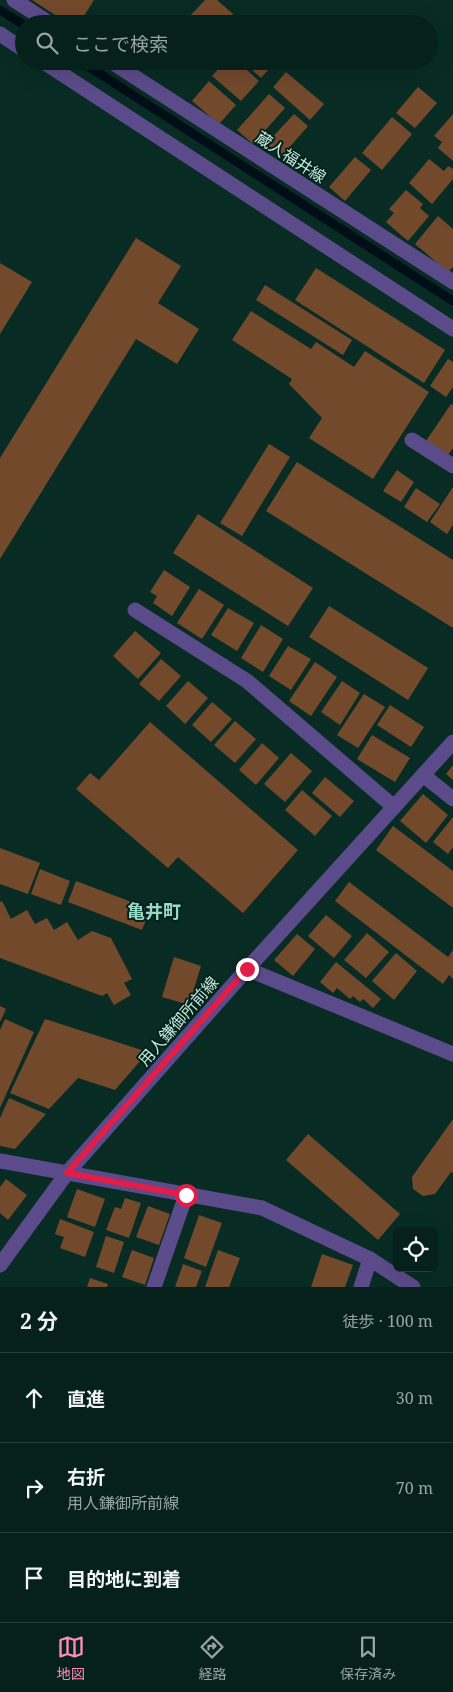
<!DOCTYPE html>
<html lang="ja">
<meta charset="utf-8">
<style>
body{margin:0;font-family:"Noto Serif","Noto Sans JP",serif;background:#142e28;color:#f1f3f6}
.controls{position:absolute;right:15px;bottom:15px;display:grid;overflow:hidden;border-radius:8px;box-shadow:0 5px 20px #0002}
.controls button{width:45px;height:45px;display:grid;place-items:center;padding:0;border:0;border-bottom:1px solid #273e3a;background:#06211b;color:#f1f3f6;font:25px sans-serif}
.stop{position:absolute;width:15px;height:15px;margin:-11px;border:4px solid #e11d48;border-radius:50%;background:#fff}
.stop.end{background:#e11d48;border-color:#fff;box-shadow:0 1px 5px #0008}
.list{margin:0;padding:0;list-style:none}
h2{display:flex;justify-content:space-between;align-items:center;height:65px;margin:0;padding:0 20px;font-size:21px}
h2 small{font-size:16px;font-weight:400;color:#98a3a3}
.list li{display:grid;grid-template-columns:32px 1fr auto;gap:15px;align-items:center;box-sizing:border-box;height:90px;padding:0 20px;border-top:1px solid #273e3a}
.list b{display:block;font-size:19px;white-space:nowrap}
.list p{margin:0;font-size:16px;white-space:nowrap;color:#98a3a3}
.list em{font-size:16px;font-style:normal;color:#98a3a3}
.icon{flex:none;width:28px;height:28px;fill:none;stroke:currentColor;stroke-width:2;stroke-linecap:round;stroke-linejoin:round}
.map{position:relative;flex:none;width:453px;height:1287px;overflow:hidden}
.search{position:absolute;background:#06211b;box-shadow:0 5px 20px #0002;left:15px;right:15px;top:15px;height:55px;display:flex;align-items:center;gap:12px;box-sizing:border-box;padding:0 18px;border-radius:28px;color:#98a3a3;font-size:19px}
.sheet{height:335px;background:#06211b}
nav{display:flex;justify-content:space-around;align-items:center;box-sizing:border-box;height:70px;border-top:1px solid #273e3a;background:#06211b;font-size:14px;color:#98a3a3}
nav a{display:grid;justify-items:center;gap:2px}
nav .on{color:#fe8ebd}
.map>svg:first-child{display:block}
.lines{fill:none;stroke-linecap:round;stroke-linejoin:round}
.stream{stroke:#000e18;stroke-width:9}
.building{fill:#73492c}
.minor{stroke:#5c4b8a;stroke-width:15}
.route{stroke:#e11d48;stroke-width:6}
.labels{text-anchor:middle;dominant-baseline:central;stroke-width:4;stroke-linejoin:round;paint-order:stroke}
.street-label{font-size:16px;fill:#c8e7dd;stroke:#00221a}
.neighbourhood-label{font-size:18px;font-weight:bold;fill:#98d9c6;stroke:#00221a}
</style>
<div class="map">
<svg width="453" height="1287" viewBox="0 0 453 1287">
<rect width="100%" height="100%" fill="#082c24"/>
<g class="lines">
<g class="stream">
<polyline points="0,10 24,25"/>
<polyline points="80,61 453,301"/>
</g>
</g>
<g class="building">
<polygon points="32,0 94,0 79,24 69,24"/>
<polygon points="205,0 217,0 233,14 225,24 198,24 190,16"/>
<polygon points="225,61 237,61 259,81 241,101 212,76"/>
<polygon points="242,61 276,61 261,78"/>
<polygon points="286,72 324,104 310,120 273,87"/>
<polygon points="209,81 236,105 219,124 192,101"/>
<polygon points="418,87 437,103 415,128 396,113"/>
<polygon points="269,94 285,108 253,144 237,130"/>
<polygon points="294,114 308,126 281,157 266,144"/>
<polygon points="453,114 453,161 438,148 442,142 434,136"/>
<polygon points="392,117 412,134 382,170 362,153"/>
<polygon points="355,157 371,170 345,201 329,187"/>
<polygon points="429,159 444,171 448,166 453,169 453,179 432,204 409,183"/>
<polygon points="406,190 423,204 420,208 429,216 408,241 386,222 394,213 389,209"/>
<polygon points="438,216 453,229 453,267 448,272 415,244"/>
<polygon points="136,238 181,266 158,303 199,329 177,364 136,339 0,559 0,458"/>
<polygon points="0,263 32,282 0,334"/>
<polygon points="316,268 445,350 424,383 295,300"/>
<polygon points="265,285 352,340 343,355 256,300"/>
<polygon points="251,311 311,349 316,342 354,367 365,351 429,392 373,479 309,438 322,418 289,384 292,379 232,340"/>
<polygon points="448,359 453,362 453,387 446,397 430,386"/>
<polygon points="451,404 453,405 453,448 448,455 426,441"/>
<polygon points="269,444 290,457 242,536 220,523"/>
<polygon points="297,462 453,560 453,628 266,511"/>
<polygon points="397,470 414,482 401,502 383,491"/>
<polygon points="453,487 453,525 447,534 430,522"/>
<polygon points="416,488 440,504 427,522 404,507"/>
<polygon points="198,514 313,588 288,626 173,553"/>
<polygon points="164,570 190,587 172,616 153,603 157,596 150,592"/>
<polygon points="199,589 224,605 202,639 177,623"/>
<polygon points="329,606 428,668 408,700 309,637"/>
<polygon points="228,608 254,623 237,651 211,635"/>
<polygon points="261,625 283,639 263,672 241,658"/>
<polygon points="135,631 161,653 138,679 113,656"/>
<polygon points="288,646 311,659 291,690 269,676"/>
<polygon points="161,659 181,676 159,701 139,684"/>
<polygon points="315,662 337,677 311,716 289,701"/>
<polygon points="188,681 208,698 185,724 166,706"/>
<polygon points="342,681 360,693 340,725 321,712"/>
<polygon points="364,694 385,707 358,748 337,735"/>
<polygon points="212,702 232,719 211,742 192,725"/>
<polygon points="390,705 424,727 411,747 377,725"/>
<polygon points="235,721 256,739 235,763 214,745"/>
<polygon points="150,722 298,850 243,913 178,857 168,868 76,789 90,773 99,780"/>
<polygon points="372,735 410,758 395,782 357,759"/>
<polygon points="262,743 279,758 256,785 239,770"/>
<polygon points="291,753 312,771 285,802 264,784"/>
<polygon points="453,765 453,780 446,774"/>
<polygon points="325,777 354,801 340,817 312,793"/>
<polygon points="302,790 332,816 315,836 285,810"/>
<polygon points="423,794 448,815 426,843 400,821"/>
<polygon points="453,817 453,847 448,854 433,842"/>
<polygon points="393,826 453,871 453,908 376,850"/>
<polygon points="0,848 40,863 28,894 0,884"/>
<polygon points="40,869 70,881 61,905 31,894"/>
<polygon points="76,881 150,909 142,930 68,902"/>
<polygon points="349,882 448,957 453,950 453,979 449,975 443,984 335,901"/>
<polygon points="2,901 11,919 27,910 35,924 47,918 54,930 67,922 78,940 92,931 111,938 132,979 124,983 131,995 114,1005 107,993 102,996 0,958 0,902"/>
<polygon points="326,915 352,936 334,958 308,936"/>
<polygon points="367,933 389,952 366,978 344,960"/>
<polygon points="297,934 315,949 293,976 274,960"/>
<polygon points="396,953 417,971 394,1000 372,981"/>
<polygon points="174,957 201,966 189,1005 162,997"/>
<polygon points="336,962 381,999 373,1008 363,999 360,1002 353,996 350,999 337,988 333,993 320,982"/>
<polygon points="0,1006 6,1009 0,1022"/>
<polygon points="5,1019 34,1032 0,1108 0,1030"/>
<polygon points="45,1019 148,1052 115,1090 78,1078 49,1109 10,1093"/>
<polygon points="9,1098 46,1114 15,1149 0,1146 0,1118"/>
<polygon points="453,1119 453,1173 451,1172 435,1194 423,1196 413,1189 412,1177"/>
<polygon points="308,1134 400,1214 378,1240 286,1160"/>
<polygon points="6,1179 27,1195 8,1220 0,1213 0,1187"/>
<polygon points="77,1189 105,1199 95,1227 67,1217"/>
<polygon points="125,1198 141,1203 129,1238 106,1230 115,1207 121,1209"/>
<polygon points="148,1206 170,1214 159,1245 136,1237"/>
<polygon points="199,1215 222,1223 206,1267 184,1258"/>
<polygon points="60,1219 94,1232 85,1257 60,1248 64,1237 55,1234"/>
<polygon points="106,1236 124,1242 114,1273 96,1267"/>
<polygon points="132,1250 154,1258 145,1285 122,1277"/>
<polygon points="218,1250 240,1258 229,1287 205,1287"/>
<polygon points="322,1254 353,1265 345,1287 311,1287"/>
<polygon points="183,1264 202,1271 196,1287 175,1287"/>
<polygon points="90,1278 108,1284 107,1287 87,1287"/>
</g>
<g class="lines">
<g class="minor">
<polyline points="14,0 51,24"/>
<polyline points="0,34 24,50"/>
<polyline points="42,61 453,329"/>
<polyline points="110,61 453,282"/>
<polyline points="412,440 453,466"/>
<polyline points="135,610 247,681 394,807"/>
<polyline points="423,775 453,799"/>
<polyline points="247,969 453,1054"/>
<polyline points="0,1161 262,1208 370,1259 413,1287"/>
<polyline points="0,1265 67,1173 247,969 453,742"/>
<polyline points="154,1287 186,1195"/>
<polyline points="361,1287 370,1259"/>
</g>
</g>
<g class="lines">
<polyline class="route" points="186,1195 67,1173 247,969"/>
</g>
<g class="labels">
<g class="street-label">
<text transform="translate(291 157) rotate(33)">蔵人福井線</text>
<text transform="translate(178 1021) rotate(-49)">用人鎌御所前線</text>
</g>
<g class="neighbourhood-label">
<text x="154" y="911">亀井町</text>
</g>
</g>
</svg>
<div class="controls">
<button><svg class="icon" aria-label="locate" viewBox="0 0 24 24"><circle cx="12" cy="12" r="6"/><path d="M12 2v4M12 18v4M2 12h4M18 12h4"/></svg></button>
</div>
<div class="stop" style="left:186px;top:1195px"></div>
<div class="stop end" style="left:247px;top:969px"></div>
<div class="search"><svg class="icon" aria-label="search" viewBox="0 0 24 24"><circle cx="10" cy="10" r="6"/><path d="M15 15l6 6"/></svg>ここで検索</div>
</div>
<section class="sheet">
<h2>2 分<small>徒歩 · 100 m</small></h2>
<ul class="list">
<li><svg class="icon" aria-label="ahead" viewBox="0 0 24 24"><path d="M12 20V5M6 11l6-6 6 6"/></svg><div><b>直進</b></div><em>30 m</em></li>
<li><svg class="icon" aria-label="right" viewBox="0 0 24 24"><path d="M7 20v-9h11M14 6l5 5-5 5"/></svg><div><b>右折</b><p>用人鎌御所前線</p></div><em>70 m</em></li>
<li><svg class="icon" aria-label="arrive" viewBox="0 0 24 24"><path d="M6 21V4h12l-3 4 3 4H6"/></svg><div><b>目的地に到着</b></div></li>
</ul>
</section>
<nav>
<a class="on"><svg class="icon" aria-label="map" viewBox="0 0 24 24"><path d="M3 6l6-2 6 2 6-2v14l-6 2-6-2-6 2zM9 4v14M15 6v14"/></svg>地図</a>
<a><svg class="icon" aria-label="directions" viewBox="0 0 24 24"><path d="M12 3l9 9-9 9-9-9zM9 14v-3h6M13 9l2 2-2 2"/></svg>経路</a>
<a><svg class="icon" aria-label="saved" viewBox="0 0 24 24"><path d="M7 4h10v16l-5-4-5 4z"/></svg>保存済み</a>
</nav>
